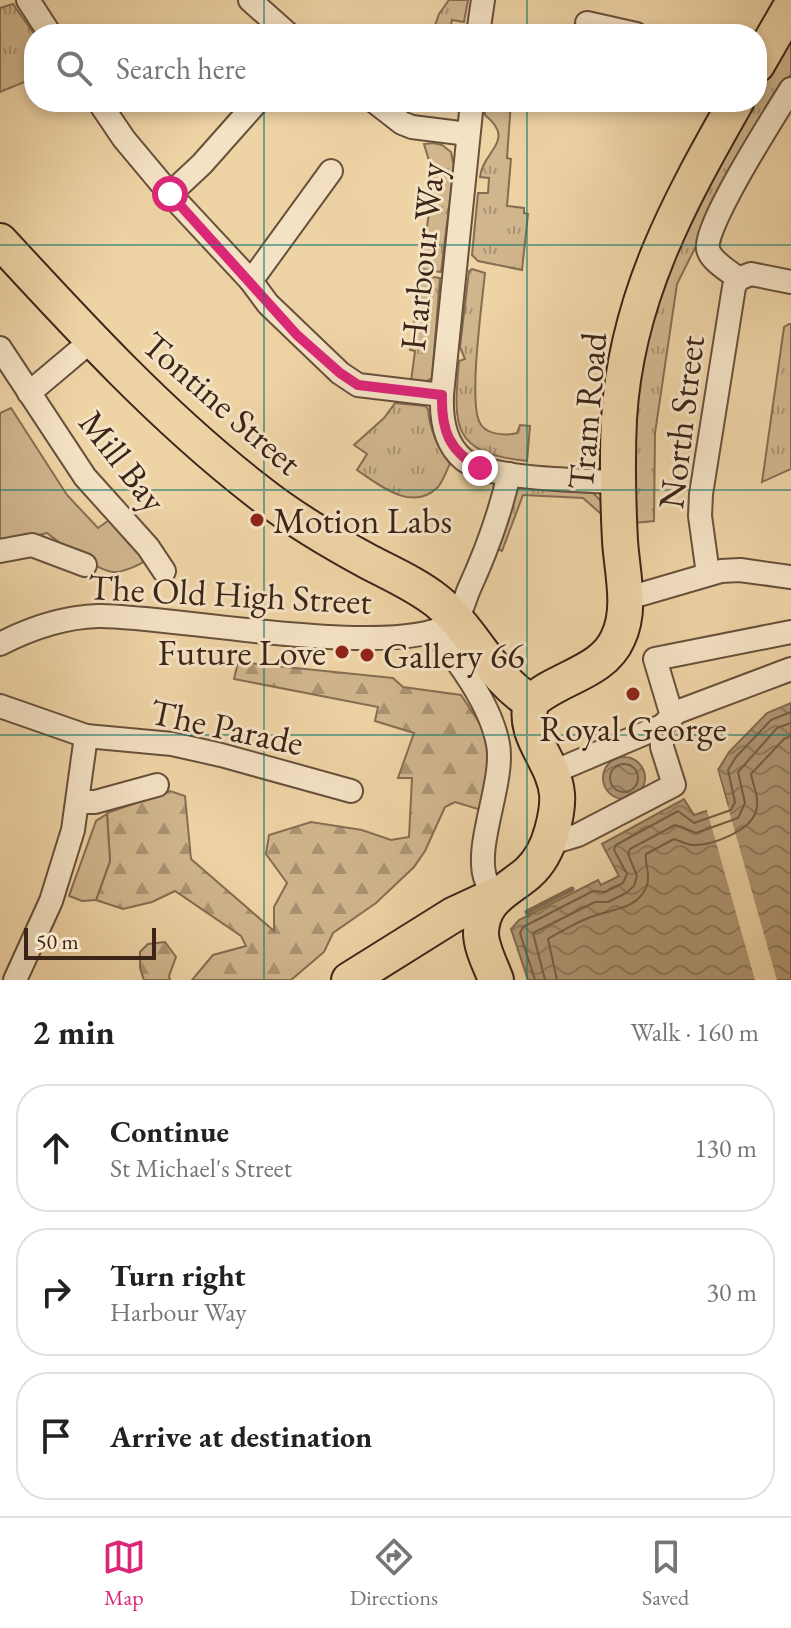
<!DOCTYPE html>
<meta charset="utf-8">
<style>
body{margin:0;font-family:"EB Garamond",serif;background:#f2f2f2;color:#222}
.scale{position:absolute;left:24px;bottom:20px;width:132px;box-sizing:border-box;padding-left:8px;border:4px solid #3b2518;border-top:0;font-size:22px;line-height:28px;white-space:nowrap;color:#3b2518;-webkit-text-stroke:6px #f4e2c4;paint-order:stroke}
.stop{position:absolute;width:24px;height:24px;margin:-18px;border:6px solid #db2777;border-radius:50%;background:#fff}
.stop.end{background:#db2777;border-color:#fff;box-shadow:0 2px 8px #0008}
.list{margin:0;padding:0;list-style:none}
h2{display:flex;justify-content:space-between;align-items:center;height:104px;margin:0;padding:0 32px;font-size:34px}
h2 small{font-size:26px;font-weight:400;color:#767676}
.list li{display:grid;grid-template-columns:52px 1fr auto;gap:24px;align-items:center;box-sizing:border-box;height:128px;margin:0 16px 16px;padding:0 16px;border:2px solid #e0e0e0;border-radius:32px}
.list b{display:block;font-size:30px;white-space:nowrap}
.list p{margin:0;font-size:26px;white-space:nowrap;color:#767676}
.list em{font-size:26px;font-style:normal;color:#767676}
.icon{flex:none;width:44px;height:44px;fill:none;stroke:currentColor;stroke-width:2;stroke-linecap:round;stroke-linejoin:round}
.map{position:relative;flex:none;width:791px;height:980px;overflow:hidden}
.search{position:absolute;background:#fff;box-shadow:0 4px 12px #0003;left:24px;right:24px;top:24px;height:88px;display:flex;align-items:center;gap:20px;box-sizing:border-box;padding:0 28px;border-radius:32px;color:#767676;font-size:30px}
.sheet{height:536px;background:#fff}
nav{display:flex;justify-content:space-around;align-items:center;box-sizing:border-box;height:112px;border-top:2px solid #e0e0e0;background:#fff;font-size:22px;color:#767676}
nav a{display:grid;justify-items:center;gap:4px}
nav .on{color:#db2777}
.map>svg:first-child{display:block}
.grass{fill:url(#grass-tufts);stroke:#866d52;stroke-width:2}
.forest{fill:url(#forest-firs);stroke:#866d52;stroke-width:2}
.green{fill:#d0b58d;stroke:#866d52;stroke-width:2}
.water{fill:url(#water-waves);stroke:#826a50;stroke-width:2}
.pier{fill:#eed3a5}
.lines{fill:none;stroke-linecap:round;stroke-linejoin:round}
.shore{stroke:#765e46;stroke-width:2}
.stream{stroke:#826a50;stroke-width:5}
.street-casing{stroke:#68503b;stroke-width:26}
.primary-casing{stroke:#3b2518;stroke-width:38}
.street{stroke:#f4e2c4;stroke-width:22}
.primary{stroke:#eed3a5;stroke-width:34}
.route{stroke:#db2777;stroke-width:10}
.grid{fill:none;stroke:#0f766e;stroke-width:2;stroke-opacity:0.55}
.poi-dot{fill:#8f2418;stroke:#f4e2c4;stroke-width:3}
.labels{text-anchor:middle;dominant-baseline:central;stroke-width:6;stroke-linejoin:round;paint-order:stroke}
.street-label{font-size:36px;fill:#3b2518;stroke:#f4e2c4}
.poi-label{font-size:36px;fill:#3b2518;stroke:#f4e2c4;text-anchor:start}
</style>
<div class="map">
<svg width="791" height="980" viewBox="0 0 791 980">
<defs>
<pattern id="grass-tufts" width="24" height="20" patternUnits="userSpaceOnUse" patternTransform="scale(2)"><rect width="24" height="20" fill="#d0b58d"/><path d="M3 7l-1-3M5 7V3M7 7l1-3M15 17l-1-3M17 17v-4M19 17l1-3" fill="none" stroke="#aa9372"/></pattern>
<pattern id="forest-firs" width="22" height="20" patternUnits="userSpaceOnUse" patternTransform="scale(2)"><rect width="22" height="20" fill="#d0b58d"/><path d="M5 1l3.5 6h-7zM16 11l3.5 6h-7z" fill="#aa9372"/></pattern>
<pattern id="water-waves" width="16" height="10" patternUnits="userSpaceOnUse" patternTransform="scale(2)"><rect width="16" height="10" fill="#b19875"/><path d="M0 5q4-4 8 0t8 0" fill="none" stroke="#917c5f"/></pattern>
</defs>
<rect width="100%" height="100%" fill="#eed3a5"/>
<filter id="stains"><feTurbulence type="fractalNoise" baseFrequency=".0025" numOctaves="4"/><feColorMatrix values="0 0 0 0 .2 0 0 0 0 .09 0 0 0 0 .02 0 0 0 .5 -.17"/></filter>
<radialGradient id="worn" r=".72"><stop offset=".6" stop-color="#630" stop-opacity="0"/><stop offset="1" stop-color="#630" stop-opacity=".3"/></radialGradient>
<g class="grass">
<polygon points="449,0 468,0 464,22 452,20 449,34 432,34 439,14"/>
<polygon points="13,4 34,34 34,78 0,92 0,8"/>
<polygon points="791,26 791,74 727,184 677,284 655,433 654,521 634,523 633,395 656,282 748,102 757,102 757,86"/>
<path d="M485,102H511L507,158L511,159L507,206L524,208V213L528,214L522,270L478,261L472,255L478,193H488L489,178L480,177C483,150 517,141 485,115Z"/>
<polygon points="433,143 442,145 451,152 454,167 441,272 421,269 434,177 424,144"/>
<path d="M472,269L485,273C482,303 469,397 479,421C484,435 505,436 517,433L520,425L530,426L527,461C452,453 453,428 459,361L465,359L460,347L469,271Z"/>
<polygon points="421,275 440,278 432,378 425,382 411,381 415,351 410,350"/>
<polygon points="789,324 791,324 791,469 762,482 784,327"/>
<path d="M395,403L425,406L428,409C430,431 437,445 450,464C446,471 443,482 438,487C412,513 379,485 357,470L367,454L354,445L384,418Z"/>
<polygon points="521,488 593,493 603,503 606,512 600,513 583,498 523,495 502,551 496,548 516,491"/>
</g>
<g class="forest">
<polygon points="238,662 393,678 403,687 461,695 496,748 488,812 455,802 445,807 425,851 414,867 376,903 333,933 324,952 291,980 192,980 213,955 246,946 241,936 175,891 152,902 123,909 96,900 110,861 107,813 170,791 185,796 191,859 274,931 274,907 287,883 266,854 269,835 311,822 362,830 391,840 409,837 412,778 398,778 414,733 375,721 378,707 234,679"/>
<polygon points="165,942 176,957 169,976 170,980 144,980 140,968 140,952 148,944"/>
</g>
<g class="green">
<path d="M11,408L67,495L98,528L112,518L147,559C141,565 121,573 113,572C96,570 61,544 47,533L0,544V413Z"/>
<polygon points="107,814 110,861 96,900 82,901 69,896 96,821"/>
</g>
<g class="water">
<polygon points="791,703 791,980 528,980 511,929 519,920 598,880 601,885 619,876 602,844 684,799 694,815 728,804 718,770 729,752 767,713"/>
<circle cx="624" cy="778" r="21"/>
</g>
<polygon class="pier" points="716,765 777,980 755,980 706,807 723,801 714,770"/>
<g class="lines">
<g class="shore">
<circle cx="624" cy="778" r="14"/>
<polyline points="535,980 520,933 523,927 593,891 605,892 623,883 627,874 614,850 616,845 678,811 694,823 731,810 735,802 728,770 736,757 771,720 791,712"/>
<polyline points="545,980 533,933 595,902 608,902 626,893 634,886 637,876 628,854 630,849 675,825 696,833 738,818 745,803 738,772 777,728 791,723"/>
<path d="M557,980L548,939C562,931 578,921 594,916C613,909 639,909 647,885C651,874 644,863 646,854L674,839C680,841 686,844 692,845C711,846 751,831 756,811C760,798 753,786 751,774L784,739L791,736"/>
</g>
<polyline class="stream" points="529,915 527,912 572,889"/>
<defs>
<g id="street">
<polyline points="28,0 50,34"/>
<polyline points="250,0 288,34"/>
<polyline points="587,23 636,34"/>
<polyline points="478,34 483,0"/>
<polyline points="99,102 124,139 170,194 251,281 268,304 340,373 358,385 442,395"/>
<polyline points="375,102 402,123 412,127 468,134"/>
<path d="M472,102L442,395C441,418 444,443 463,459C488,480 582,480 617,482"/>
<polyline points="170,194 202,164 257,102"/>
<path d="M738,279C729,270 711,262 708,249C703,227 776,113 791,89"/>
<polyline points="738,279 751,274 791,282"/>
<polyline points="251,281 331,171"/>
<polyline points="0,348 85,477 148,547 164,571"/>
<polyline points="29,393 92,340"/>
<polyline points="0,551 32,545 85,565"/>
<polyline points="708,574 700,516 701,494 734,287 738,279"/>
<polyline points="625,599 721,571 740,570 791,577"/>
<path d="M431,632C458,657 491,707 498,744C505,782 473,847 486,880C488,885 493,890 496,895"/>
<path d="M0,644C31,628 63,617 98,616C163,614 420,666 457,617C463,609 465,598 469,589C486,552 500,514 509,474"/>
<polyline points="0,706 86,736 172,744 221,755 351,791"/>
<polyline points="672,716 655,659 791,632"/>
<polyline points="551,773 662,726 677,712 791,669"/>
<polyline points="79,802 95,802 157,785"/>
<polyline points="548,844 578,835 674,785 662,747 662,726"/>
<polyline points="15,980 51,901 73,830 86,736"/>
</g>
<g id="primary">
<polyline points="757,65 791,6"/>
<path d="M0,241C81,329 162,417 256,490C291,518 330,541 369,562C392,574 417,585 437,601C474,631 491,678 531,702"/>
<path d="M531,702C558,677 603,673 618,638C632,609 622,572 620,541C618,501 617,460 619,419C626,299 678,204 736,102"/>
<polyline points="349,980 453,915 496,895"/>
<path d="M496,980C491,966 481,948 481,933C482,899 507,891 528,873C540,862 548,846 552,831C555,820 558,805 557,794C554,760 522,737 531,702"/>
</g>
</defs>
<use href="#street" class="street-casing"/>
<use href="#primary" class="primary-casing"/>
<use href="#street" class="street"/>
<use href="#primary" class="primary"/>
</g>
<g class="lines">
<path class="route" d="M170,194L297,335L340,373L358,385L442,395C441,430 449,451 480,468"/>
</g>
<path class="grid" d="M264,0V34M527,0V34M264,102V980M527,102V980M0,245H791M0,490H791M0,735H791"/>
<g class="poi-dot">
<circle cx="257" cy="520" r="8"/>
<circle cx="342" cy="652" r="8"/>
<circle cx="367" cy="655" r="8"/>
<circle cx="633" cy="694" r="8"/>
</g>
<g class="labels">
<g class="street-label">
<text transform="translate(422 256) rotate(-84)">Harbour Way</text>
<text transform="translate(222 403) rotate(41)">Tontine Street</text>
<text transform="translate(587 411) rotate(-85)">Tram Road</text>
<text transform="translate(681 422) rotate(-83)">North Street</text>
<text transform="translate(123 461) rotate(52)">Mill Bay</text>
<text transform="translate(230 594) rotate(3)">The Old High Street</text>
<text transform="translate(227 727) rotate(12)">The Parade</text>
</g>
<g class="poi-label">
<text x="273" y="520">Motion Labs</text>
<text x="326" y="652" text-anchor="end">Future Love</text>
<text x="383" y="655">Gallery 66</text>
<text x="633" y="728" text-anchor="middle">Royal George</text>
</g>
</g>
<rect width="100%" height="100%" filter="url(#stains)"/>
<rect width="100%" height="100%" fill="url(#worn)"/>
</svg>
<div class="scale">50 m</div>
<div class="stop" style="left:170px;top:194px"></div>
<div class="stop end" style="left:480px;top:468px"></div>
<div class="search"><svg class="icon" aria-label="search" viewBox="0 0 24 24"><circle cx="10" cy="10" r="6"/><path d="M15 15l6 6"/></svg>Search here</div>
</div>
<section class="sheet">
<h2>2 min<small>Walk · 160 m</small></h2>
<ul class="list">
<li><svg class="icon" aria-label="ahead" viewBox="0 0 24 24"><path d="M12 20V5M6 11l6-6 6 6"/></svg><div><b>Continue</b><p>St Michael's Street</p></div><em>130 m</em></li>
<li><svg class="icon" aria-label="right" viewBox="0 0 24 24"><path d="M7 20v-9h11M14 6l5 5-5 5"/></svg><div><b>Turn right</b><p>Harbour Way</p></div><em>30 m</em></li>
<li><svg class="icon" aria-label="arrive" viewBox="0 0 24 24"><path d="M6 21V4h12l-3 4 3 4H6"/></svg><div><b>Arrive at destination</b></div></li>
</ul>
</section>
<nav>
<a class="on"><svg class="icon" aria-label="map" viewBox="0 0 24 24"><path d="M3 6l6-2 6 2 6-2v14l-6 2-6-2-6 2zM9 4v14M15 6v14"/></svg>Map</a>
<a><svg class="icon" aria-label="directions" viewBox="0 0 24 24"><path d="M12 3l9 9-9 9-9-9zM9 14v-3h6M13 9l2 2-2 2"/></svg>Directions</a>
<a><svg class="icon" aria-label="saved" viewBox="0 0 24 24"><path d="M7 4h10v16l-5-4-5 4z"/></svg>Saved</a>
</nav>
